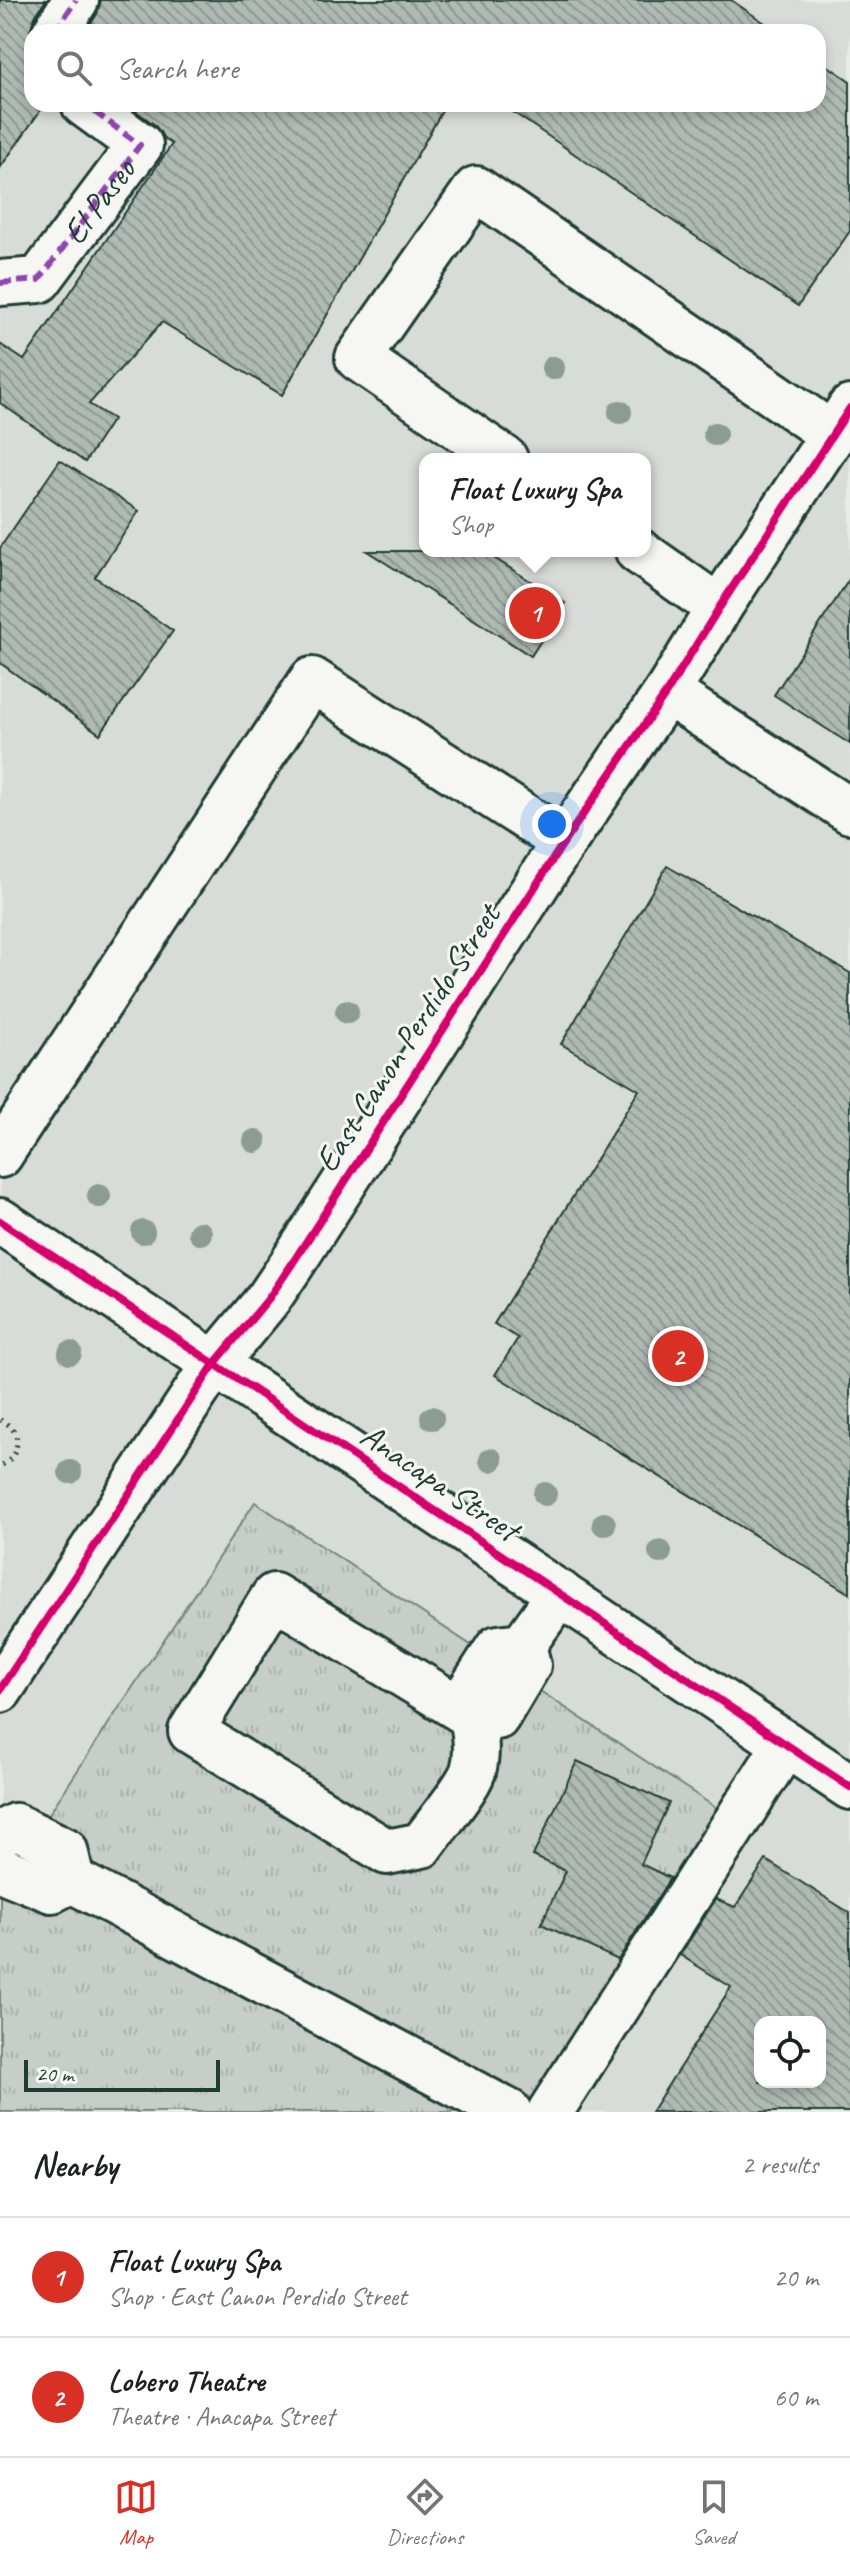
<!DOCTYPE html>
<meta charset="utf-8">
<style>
body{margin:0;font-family:Caveat,sans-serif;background:#f6f6f6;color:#202124}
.controls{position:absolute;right:24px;bottom:24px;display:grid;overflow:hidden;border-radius:16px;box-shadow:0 4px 12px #0003}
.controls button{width:72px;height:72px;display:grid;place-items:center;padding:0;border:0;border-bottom:2px solid #e0e0e0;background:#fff;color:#202124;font:40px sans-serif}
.scale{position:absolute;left:24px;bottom:20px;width:196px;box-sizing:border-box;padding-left:8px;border:4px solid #1f3d34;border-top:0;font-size:22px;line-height:28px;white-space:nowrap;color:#1f3d34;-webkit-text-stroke:6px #f6f6f2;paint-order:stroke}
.you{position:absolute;left:552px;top:824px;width:28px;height:28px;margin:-20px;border:6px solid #fff;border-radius:50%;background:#1a73e8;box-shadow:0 0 0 12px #1a73e833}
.badge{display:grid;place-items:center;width:52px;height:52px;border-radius:50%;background:#d93025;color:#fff;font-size:26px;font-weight:700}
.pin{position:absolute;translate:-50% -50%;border:4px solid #fff;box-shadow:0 2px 8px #0006}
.popup{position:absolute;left:419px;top:453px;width:232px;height:104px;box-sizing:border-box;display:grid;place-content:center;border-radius:16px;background:#fff;filter:drop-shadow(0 2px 6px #0005);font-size:26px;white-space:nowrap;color:#757577}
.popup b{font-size:30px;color:#202124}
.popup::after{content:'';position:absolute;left:50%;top:100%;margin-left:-16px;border:16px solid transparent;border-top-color:#fff}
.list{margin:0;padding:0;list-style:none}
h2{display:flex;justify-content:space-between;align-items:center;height:104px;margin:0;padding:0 32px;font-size:34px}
h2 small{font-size:26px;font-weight:400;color:#757577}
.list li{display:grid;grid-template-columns:52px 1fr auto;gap:24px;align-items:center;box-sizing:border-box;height:120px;padding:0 32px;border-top:2px solid #e0e0e0}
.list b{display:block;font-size:30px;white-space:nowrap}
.list p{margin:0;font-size:26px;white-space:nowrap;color:#757577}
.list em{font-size:26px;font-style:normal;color:#757577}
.icon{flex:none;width:44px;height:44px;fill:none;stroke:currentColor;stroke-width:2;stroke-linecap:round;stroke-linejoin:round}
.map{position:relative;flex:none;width:850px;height:2112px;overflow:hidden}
.search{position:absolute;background:#fff;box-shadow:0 4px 12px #0003;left:24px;right:24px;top:24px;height:88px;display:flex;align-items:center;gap:20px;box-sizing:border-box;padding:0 28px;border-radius:24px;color:#757577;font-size:30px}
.sheet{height:344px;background:#fff}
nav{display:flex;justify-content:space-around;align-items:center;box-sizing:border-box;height:112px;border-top:2px solid #e0e0e0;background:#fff;font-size:22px;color:#757577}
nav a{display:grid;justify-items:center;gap:4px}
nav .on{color:#d93025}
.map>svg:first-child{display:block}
.built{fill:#d8dcd8;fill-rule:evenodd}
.park{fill:url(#park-tufts);stroke:#73867e;stroke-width:2}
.building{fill:url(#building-back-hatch);stroke:#1f3d34;stroke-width:2;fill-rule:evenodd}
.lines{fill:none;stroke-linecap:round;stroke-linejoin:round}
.minor-casing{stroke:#1f3d34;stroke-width:50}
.path{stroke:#1f3d34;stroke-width:5;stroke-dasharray:2 6;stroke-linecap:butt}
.minor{stroke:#f6f6f2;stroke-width:44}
.quiet{stroke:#8e44ad;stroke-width:6;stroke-dasharray:12 6;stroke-linecap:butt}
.cycleway-casing{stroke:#f6f6f2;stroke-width:13}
.cycleway{stroke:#d6006c;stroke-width:8}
.tree{fill:#8d9b95}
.labels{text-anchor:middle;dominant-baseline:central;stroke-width:6;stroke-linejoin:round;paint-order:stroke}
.street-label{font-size:34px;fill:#1f3d34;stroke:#f6f6f2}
</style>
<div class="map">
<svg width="850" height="2112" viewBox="0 0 850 2112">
<defs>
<pattern id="park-tufts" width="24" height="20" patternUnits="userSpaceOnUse" patternTransform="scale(2)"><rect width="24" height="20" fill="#c7cec9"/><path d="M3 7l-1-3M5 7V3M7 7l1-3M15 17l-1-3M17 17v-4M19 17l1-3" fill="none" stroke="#aab2ad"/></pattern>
<pattern id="building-back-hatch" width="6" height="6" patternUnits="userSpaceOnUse" patternTransform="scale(2)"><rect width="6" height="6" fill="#b0bab5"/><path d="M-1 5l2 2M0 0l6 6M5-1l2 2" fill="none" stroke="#8f9894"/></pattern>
</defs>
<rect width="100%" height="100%" fill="#e9ebe7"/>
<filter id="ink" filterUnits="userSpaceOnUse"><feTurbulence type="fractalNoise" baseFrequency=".0125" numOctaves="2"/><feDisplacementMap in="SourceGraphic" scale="16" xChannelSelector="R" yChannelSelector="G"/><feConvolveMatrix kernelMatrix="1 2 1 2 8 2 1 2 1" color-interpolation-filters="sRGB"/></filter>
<g filter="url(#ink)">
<path class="built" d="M0,0H850V2112H0ZM32,32H818V104H32ZM425,459H645V551H425ZM760,2022H820V2082H760Z"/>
<polygon class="park" points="255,1502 730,1817 537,2112 0,2112 0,1888"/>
<g class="building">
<polygon points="0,0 46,0 34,18 30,31 32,104 45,104 0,168"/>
<polygon points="101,0 731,0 778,32 85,32 97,14"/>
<polygon points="818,59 850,81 850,231 798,306 501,104 818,104"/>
<polygon points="126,104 446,104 282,395 162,322 89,404 113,419 85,462 0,403 0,344 24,360 172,144 163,138 155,125"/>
<polygon points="60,460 139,511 95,577 173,631 100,734 0,663 0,548"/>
<polygon points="367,551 483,551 565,603 531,656"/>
<polygon points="850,578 850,744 774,695"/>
<polygon points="667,866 850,973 850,1594 495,1375 518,1338 494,1324 639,1090 561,1044"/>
<polygon points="577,1761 669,1803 641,1864 670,1878 618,1960 541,1924 566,1871 533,1856"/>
<path d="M766,1860L850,1913V2112H651L731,1987L680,1955L716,1899L735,1907ZM760,2022H820V2082H760Z"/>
</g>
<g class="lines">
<defs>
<g id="minor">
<polyline points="55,32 76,0"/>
<path id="s1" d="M0,283L39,280L140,145L84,104"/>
<polyline points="505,459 358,358 476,189 833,435"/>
<polyline points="638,551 719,608"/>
<polyline points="667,692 850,811"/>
<polyline points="0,1155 312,680 564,842"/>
<polyline points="0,1221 850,1787"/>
<path d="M523,1645L498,1648L467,1696C473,1719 480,1748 473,1771C467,1789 434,1828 422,1845L387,1852L191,1731L274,1596L473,1717H497L528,1665L523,1645L560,1593"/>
<polyline points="0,1690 215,1363 269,1298 290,1267 564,842 667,692 719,608 850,408"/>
<polyline points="0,1834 15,1826 65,1850 72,1880 509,2112"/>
<polyline points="0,1869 52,1890 72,1880"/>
<polyline points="550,2112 786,1744"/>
</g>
</defs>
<use href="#minor" class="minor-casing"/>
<path class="path" d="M0,1420C24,1429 21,1457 0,1466"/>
<use href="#minor" class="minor"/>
<g class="quiet">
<polyline points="55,32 76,0"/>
<polyline points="0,283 39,280 140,145 84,104"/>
</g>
<defs>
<g id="cycleway">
<polyline points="0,1221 850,1787"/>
<polyline points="0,1690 215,1363 269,1298 290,1267 564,842 667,692 719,608 850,408"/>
</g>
</defs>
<use href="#cycleway" class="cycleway-casing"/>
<use href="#cycleway" class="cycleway"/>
</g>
<g class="tree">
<circle cx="553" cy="368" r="12"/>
<circle cx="620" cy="412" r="12"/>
<circle cx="715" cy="434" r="12"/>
<circle cx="347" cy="1012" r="12"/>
<circle cx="255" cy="1141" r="12"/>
<circle cx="99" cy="1196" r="12"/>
<circle cx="143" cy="1232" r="12"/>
<circle cx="200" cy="1233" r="12"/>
<circle cx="70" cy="1353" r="12"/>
<circle cx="432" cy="1418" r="12"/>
<circle cx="491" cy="1460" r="12"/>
<circle cx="70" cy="1472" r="12"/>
<circle cx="545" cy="1494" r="12"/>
<circle cx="604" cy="1524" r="12"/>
<circle cx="660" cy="1552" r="12"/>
</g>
</g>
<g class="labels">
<g class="street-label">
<text stroke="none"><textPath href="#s1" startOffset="138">El Paseo</textPath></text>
<text transform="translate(407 1038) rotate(-57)">East Canon Perdido Street</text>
<text transform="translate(440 1482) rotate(34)">Anacapa Street</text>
</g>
</g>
</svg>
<div class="controls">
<button><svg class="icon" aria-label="locate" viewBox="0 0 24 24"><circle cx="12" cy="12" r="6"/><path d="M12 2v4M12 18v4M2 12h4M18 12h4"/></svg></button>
</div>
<div class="scale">20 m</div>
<div class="you"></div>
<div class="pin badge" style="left:535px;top:613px">1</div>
<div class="popup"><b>Float Luxury Spa</b>Shop</div>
<div class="pin badge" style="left:678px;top:1356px">2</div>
<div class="search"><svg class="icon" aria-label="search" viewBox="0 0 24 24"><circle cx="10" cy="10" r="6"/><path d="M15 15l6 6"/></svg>Search here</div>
</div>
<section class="sheet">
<h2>Nearby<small>2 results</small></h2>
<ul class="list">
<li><span class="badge">1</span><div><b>Float Luxury Spa</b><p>Shop · East Canon Perdido Street</p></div><em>20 m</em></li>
<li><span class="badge">2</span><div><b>Lobero Theatre</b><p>Theatre · Anacapa Street</p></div><em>60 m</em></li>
</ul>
</section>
<nav>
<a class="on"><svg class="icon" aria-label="map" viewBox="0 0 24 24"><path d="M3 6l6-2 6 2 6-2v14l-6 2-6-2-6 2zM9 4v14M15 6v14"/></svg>Map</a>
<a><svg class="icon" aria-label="directions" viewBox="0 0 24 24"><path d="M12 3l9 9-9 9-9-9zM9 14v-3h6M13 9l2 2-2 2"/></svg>Directions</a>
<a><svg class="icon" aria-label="saved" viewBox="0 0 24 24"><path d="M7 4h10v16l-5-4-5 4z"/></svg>Saved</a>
</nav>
